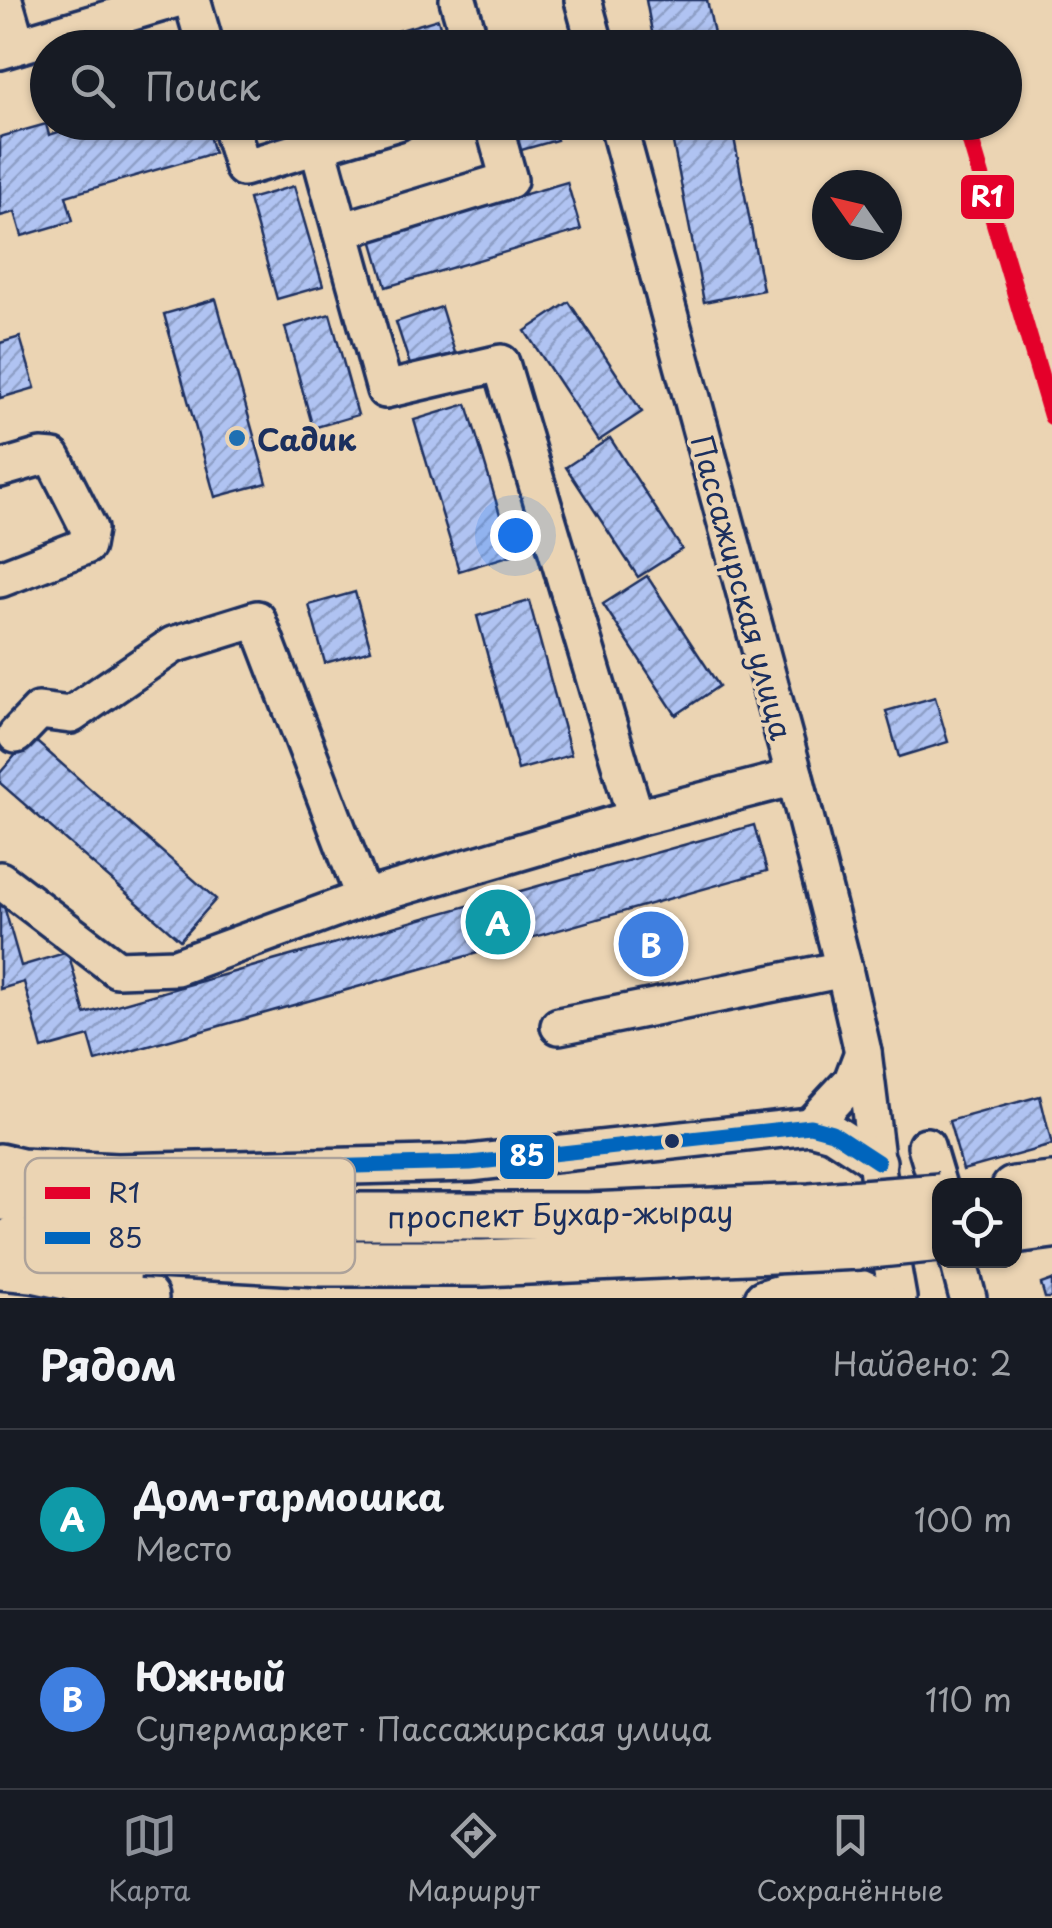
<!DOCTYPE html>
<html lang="ru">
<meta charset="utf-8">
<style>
body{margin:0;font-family:"Playpen Sans",sans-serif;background:#242831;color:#f1f3f6}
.controls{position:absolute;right:30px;bottom:30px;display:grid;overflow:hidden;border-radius:20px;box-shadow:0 2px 8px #0004}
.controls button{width:90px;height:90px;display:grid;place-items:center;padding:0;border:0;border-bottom:2px solid #363941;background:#171b24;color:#f1f3f6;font:50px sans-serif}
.compass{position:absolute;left:812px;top:170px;width:90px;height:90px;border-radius:50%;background:#171b24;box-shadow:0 2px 8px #0004;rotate:304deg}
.you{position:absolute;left:515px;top:535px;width:35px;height:35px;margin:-25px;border:8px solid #fff;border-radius:50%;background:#1a73e8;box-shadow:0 0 0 15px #1a73e833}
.badge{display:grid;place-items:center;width:65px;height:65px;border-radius:50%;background:#8c9099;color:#fff;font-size:32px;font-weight:700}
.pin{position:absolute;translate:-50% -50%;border:5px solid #fff;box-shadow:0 2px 10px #0006}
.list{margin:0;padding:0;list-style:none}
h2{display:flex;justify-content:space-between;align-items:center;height:130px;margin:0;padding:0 40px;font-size:42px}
h2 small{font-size:32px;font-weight:400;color:#9ea1a6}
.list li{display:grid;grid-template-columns:65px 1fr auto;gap:30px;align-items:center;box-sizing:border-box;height:180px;padding:0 40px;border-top:2px solid #363941}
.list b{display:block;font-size:38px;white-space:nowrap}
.list p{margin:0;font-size:32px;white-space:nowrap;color:#9ea1a6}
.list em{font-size:32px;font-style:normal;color:#9ea1a6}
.icon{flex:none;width:55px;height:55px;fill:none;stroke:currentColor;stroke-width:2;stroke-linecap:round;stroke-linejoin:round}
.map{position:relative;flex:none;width:1052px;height:1298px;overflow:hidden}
.search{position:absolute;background:#171b24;box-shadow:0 2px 8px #0004;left:30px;right:30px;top:30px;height:110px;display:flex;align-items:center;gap:25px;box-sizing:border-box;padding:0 35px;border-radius:55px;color:#9ea1a6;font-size:38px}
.sheet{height:490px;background:#171b24}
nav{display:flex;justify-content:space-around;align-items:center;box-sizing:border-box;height:140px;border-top:2px solid #363941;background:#171b24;font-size:28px;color:#9ea1a6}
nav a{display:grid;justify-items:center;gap:5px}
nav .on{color:#8c9099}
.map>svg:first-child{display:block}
.building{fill:url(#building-hatch);stroke:#1b2f5e;stroke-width:2.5}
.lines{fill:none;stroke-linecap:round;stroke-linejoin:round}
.minor-casing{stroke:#1b2f5e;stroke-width:42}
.major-casing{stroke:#1b2f5e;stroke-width:52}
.minor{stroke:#ebd4b3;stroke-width:35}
.major{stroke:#ebd4b3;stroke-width:45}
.major-bridge-casing{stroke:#1b2f5e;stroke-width:52;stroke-linecap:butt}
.major-bridge{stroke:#ebd4b3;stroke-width:45}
.bus-1-casing{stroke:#ebd4b3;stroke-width:22}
.bus-1{stroke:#0065bd;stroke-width:15}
.rail-1-casing{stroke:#ebd4b3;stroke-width:25}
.rail-1{stroke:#e4002b;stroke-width:18}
.poi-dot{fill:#1f6fb2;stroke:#ebd4b3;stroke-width:4}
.bus-dot{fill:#1b2f5e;stroke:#ebd4b3;stroke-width:4}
.labels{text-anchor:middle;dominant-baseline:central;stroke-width:8;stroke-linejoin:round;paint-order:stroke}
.poi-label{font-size:30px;font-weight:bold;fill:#1b2f5e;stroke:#ebd4b3;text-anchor:start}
.street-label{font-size:30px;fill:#1b2f5e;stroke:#ebd4b3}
.key{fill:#ebd4b3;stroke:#ada29a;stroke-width:2.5}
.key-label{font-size:28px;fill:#1b2f5e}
.line-badge{stroke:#ebd4b3;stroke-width:4}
.badge-label{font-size:28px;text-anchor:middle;font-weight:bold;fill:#fff}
</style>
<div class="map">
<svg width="1052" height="1298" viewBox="0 0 1052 1298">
<defs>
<pattern id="building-hatch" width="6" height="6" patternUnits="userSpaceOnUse" patternTransform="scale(2.5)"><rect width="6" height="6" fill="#b0c3f2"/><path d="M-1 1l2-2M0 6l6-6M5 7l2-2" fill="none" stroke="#8e9fc7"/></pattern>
</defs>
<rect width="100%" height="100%" fill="#ebd4b3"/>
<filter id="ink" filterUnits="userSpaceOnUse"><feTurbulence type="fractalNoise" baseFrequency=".01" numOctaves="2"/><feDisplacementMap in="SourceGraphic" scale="20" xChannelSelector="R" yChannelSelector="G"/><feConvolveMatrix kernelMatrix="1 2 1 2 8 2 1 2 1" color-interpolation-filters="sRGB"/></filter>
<g filter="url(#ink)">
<g class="building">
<polygon points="646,0 707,0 717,48 655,48"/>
<polygon points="438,19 446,48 339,48"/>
<polygon points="92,122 205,122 214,153 66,196 73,221 22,236 15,212 0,216 0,137 46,124 49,135"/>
<polygon points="510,122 552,122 557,140 518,151"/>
<polygon points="669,122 731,122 763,290 704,302"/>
<polygon points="567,182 581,230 386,287 372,239"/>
<polygon points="294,186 323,286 277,299 249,199"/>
<polygon points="216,299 267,483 215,497 164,314"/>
<polygon points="569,302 642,412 598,441 525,331"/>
<polygon points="441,307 455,353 411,368 396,322"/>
<polygon points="330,314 358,415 313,428 285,327"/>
<polygon points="20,337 35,388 0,398 0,343"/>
<polygon points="467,404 512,555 459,571 414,420"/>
<polygon points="610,438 682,549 638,577 566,467"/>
<polygon points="647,576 719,686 676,715 603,604"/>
<polygon points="355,592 371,650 325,663 309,605"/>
<polygon points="529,601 571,755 518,770 477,616"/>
<polygon points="935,697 948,742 899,757 886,711"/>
<polygon points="31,737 216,899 180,940 0,783 0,773"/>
<polygon points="754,825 767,871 96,1061 89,1036 42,1049 24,982 0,989 0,892 21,966 68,952 85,1014"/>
<polygon points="1040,1096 1052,1145 963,1170 949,1121"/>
<polygon points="1052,1280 1052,1298 1045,1298 1041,1284"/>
</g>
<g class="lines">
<defs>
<g id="minor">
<polyline points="4,0 17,45"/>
<polyline points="192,0 206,48"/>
<polyline points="458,0 472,48"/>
<polyline points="583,0 596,48"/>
<polyline points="0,51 173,0"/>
<polyline points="229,122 243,168 398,122"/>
<polyline points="617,122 795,777 844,969 863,1052 882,1207 898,1298"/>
<polyline points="318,147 341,231 509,180 493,122"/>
<polyline points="341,231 385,390 501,363 636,818"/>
<polyline points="0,469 41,457 53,458 89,529 86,546 0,579"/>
<polyline points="16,735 39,711 71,715 173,645 257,619 364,898"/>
<polyline points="0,880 117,969 176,967 364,898 636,818 795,777"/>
<polyline points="559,1026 844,969"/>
<polyline points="810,1126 852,1081 863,1052"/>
<polyline points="926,1146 940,1193"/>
<polyline points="0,1162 22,1167 117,1172 470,1163 810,1126 832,1132 878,1162"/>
<polyline points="958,1260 968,1298"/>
<polyline points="0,1271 32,1274 83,1285"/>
<path d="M763,1298C807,1287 838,1270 879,1298"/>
</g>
<g id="major">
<polyline points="1014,1190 1052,1186"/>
<polyline points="0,1197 120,1203"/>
<polyline points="1014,1230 1052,1225"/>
<polyline points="14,1240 145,1298"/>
</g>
</defs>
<use href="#minor" class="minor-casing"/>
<use href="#major" class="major-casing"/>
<use href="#minor" class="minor"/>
<use href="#major" class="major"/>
<defs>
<g id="major-bridge">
<polyline points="120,1203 256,1216 588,1216 810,1207 940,1197"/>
<polyline points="141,1253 321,1263 483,1263 860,1246 940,1238"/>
</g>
</defs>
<use href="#major-bridge" class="major-bridge-casing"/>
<use href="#major-bridge" class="major-bridge"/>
<defs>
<polyline id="bus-1" points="165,1171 470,1163 810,1126 832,1132 878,1162"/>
</defs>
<use href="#bus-1" class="bus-1-casing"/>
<use href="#bus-1" class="bus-1"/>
<defs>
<polyline id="rail-1" points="965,122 1052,416"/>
</defs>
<use href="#rail-1" class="rail-1-casing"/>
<use href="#rail-1" class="rail-1"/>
</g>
</g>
<circle class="poi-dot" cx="237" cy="438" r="10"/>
<circle class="bus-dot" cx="672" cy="1141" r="9"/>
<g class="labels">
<g class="poi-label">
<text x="257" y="438">Садик</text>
</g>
<g class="street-label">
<text transform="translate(743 587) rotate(75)">Пассажирская улица</text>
<text transform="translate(560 1213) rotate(-1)">проспект Бухар-жырау</text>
</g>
</g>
<rect x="25" y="1158" width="330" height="115" rx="15" class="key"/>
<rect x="45" y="1187" width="45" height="12" fill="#e4002b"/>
<rect x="45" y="1232" width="45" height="12" fill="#0065bd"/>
<g class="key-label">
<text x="108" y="1203">R1</text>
<text x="108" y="1248">85</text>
</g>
<g class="line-badge">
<rect x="959" y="173" width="57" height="48" rx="10" fill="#e4002b"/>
<rect x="498" y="1133" width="58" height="48" rx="10" fill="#0065bd"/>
</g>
<g class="badge-label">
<text x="987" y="207">R1</text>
<text x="527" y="1166">85</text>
</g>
</svg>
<div class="controls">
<button><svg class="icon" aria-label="locate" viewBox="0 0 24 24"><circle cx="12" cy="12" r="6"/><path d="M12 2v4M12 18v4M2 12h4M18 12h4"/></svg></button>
</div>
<svg class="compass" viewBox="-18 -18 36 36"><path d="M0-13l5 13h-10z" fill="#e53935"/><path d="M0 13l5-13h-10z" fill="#9ea1a6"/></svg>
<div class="you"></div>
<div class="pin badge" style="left:498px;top:922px;background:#0f9aa8">A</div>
<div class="pin badge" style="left:651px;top:944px;background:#3f7fe0">B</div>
<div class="search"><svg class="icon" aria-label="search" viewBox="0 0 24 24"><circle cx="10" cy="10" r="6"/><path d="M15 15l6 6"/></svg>Поиск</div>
</div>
<section class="sheet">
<h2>Рядом<small>Найдено: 2</small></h2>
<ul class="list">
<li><span class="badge" style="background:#0f9aa8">A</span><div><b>Дом-гармошка</b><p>Место</p></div><em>100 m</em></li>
<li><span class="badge" style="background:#3f7fe0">B</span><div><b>Южный</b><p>Супермаркет · Пассажирская улица</p></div><em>110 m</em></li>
</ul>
</section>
<nav>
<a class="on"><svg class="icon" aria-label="map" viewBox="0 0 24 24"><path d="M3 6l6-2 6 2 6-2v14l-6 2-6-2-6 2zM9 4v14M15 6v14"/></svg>Карта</a>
<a><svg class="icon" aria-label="directions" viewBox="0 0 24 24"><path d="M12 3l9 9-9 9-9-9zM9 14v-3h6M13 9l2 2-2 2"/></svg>Маршрут</a>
<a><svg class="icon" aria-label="saved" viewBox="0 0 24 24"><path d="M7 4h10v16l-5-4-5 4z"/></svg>Сохранённые</a>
</nav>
